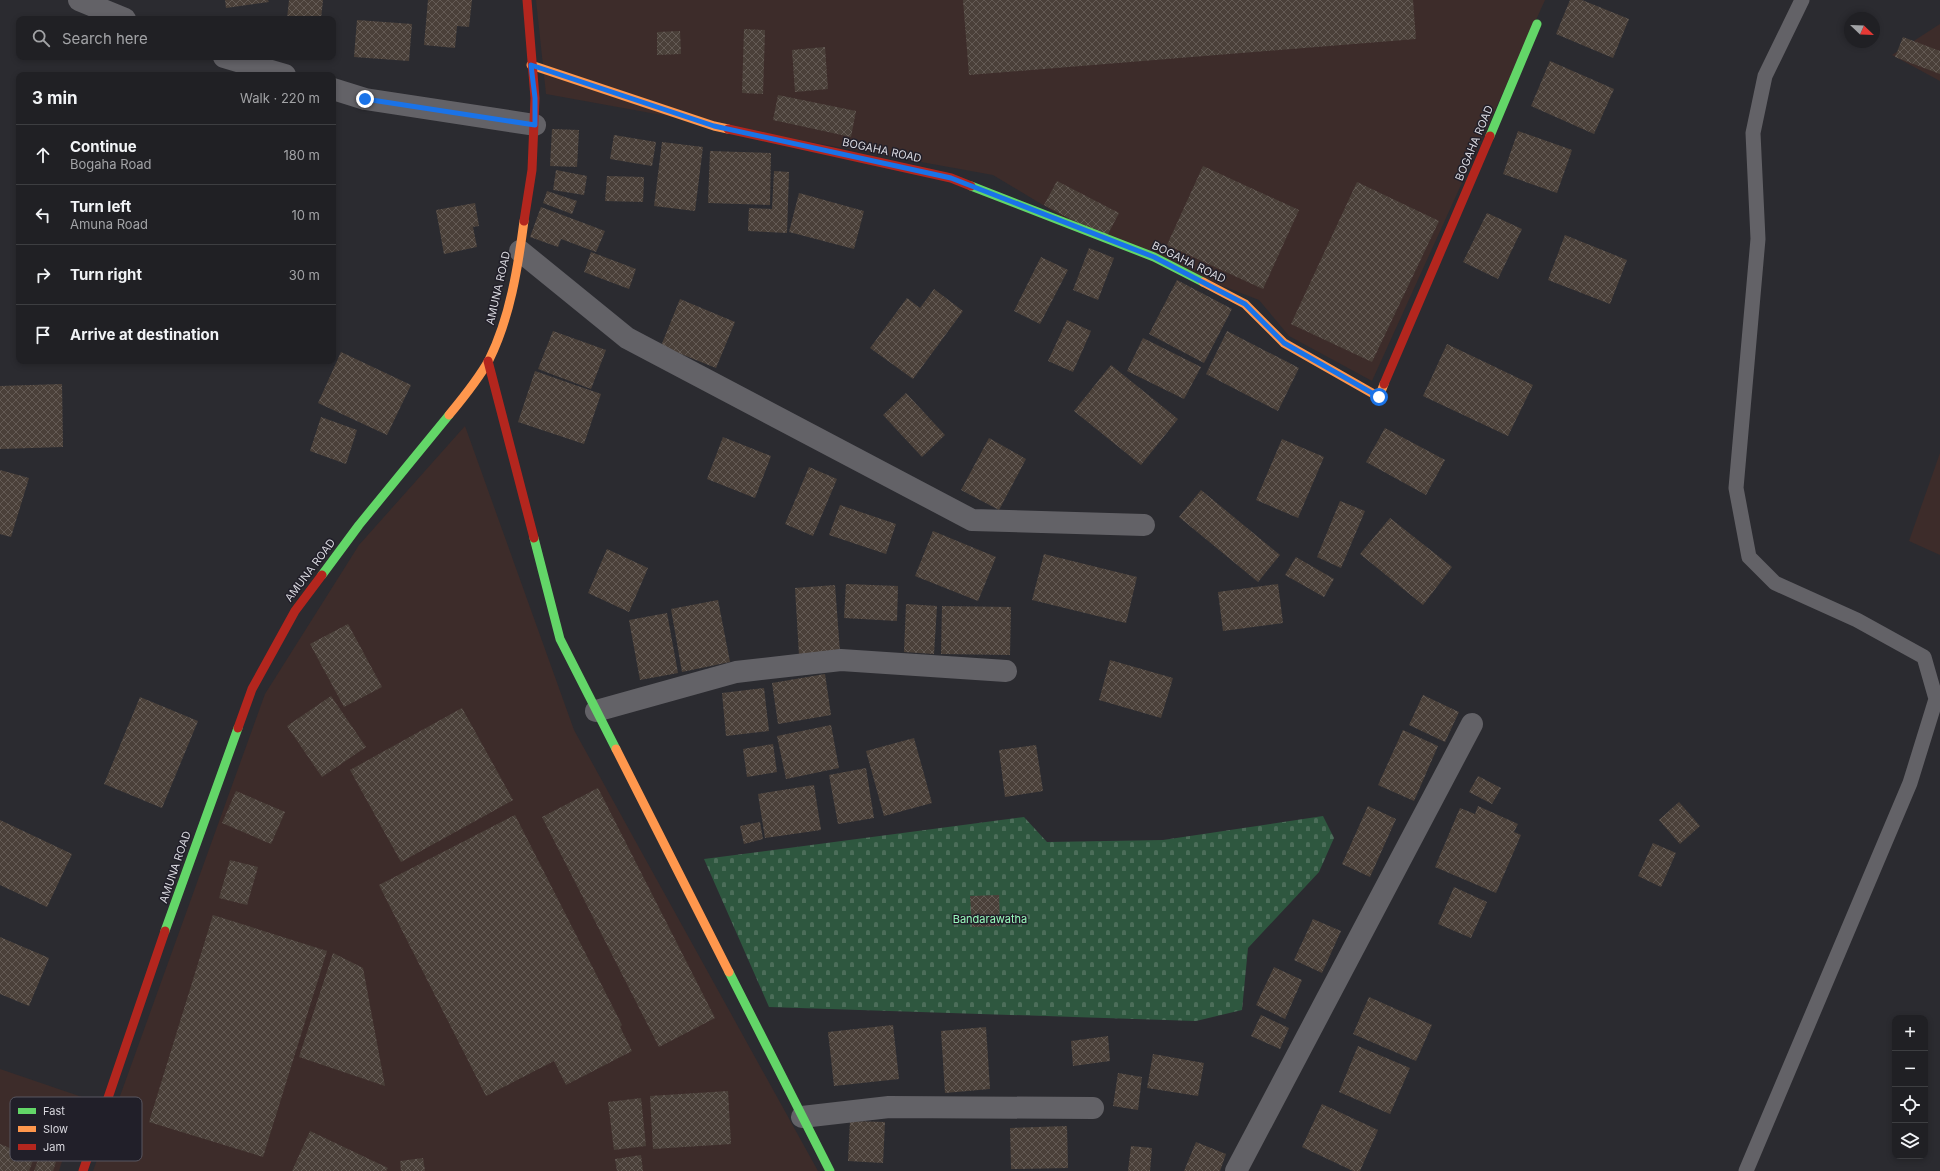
<!DOCTYPE html>
<meta charset="utf-8">
<style>
body{margin:0;font-family:Inter,sans-serif;background:#2d2d31;color:#f1f3f6}
.controls{position:absolute;right:12px;bottom:12px;display:grid;overflow:hidden;border-radius:8px;box-shadow:0 2px 6px #0003}
.controls button{width:36px;height:36px;display:grid;place-items:center;padding:0;border:0;border-bottom:1px solid #3d3e41;background:#202024;color:#f1f3f6;font:20px sans-serif}
.compass{position:absolute;left:1844px;top:12px;width:36px;height:36px;border-radius:50%;background:#202024;box-shadow:0 2px 6px #0003;rotate:113deg}
.stop{position:absolute;width:12px;height:12px;margin:-9px;border:3px solid #1a73e8;border-radius:50%;background:#fff}
.stop.end{background:#1a73e8;border-color:#fff;box-shadow:0 1px 4px #0008}
.list{margin:0;padding:0;list-style:none}
h2{display:flex;justify-content:space-between;align-items:center;height:52px;margin:0;padding:0 16px;font-size:17px}
h2 small{font-size:13px;font-weight:400;color:#a2a3a6}
.list li{display:grid;grid-template-columns:26px 1fr auto;gap:12px;align-items:center;box-sizing:border-box;height:60px;padding:0 16px;border-top:1px solid #3d3e41}
.list b{display:block;font-size:15px;white-space:nowrap}
.list p{margin:0;font-size:13px;white-space:nowrap;color:#a2a3a6}
.list em{font-size:13px;font-style:normal;color:#a2a3a6}
.icon{flex:none;width:22px;height:22px;fill:none;stroke:currentColor;stroke-width:2;stroke-linecap:round;stroke-linejoin:round}
.map{position:relative;flex:none;width:1940px;height:1171px;overflow:hidden}
.search{position:absolute;background:#202024;box-shadow:0 2px 6px #0003;left:16px;top:16px;width:320px;height:44px;display:flex;align-items:center;gap:10px;box-sizing:border-box;padding:0 14px;border-radius:8px;color:#a2a3a6;font-size:15px}
.panel{position:absolute;background:#202024;box-shadow:0 2px 6px #0003;left:16px;top:72px;width:320px;height:292px;border-radius:8px}
.map>svg:first-child{display:block}
.industrial{fill:#3d2c2a}
.cemetery{fill:url(#cemetery-stones)}
.building{fill:url(#building-cross-hatch)}
.lines{fill:none;stroke-linecap:round;stroke-linejoin:round}
.lane{stroke:#636267;stroke-width:15}
.street{stroke:#636267;stroke-width:22}
.fast{stroke:#63d668;stroke-width:9}
.slow{stroke:#ff974d;stroke-width:9}
.jam{stroke:#b3261e;stroke-width:9}
.route{stroke:#1a73e8;stroke-width:5}
.labels{text-anchor:middle;dominant-baseline:central;stroke-width:3;stroke-linejoin:round;paint-order:stroke}
.street-label{font-size:11px;fill:#d9d8df;stroke:#211f29}
.park-label{font-size:11px;fill:#9afcbe;stroke:#211f29}
.key{fill:#211f29;stroke:#585660;stroke-width:1}
.key-label{font-size:11px;fill:#d9d8df}
</style>
<div class="map">
<svg width="1940" height="1171" viewBox="0 0 1940 1171">
<defs>
<pattern id="cemetery-stones" width="16" height="16" patternUnits="userSpaceOnUse"><rect width="16" height="16" fill="#2e573f"/><path d="M2 7V4a2 2 0 0 1 4 0v3zM10 15v-3a2 2 0 0 1 4 0v3z" fill="#4c6e5a"/></pattern>
<pattern id="building-cross-hatch" width="8" height="8" patternUnits="userSpaceOnUse"><rect width="8" height="8" fill="#4a4039"/><path d="M0 0l8 8M0 8l8-8" fill="none" stroke="#645b55"/></pattern>
</defs>
<rect width="100%" height="100%" fill="#2b2b30"/>
<g class="industrial">
<polygon points="536,0 1545,0 1372,381 1289,336 1259,300 1096,237 993,175 546,94"/>
<polygon points="1940,24 1940,81 1892,55"/>
<polygon points="465,426 574,730 818,1171 93,1171 265,694 359,545"/>
<polygon points="1940,453 1940,555 1909,541"/>
<polygon points="0,1069 82,1097 59,1171 0,1171"/>
</g>
<polygon class="cemetery" points="1323,816 1334,838 1319,872 1248,948 1242,1010 1196,1021 769,1007 704,859 1024,817 1047,842 1163,840"/>
<g class="building">
<polygon points="225,0 268,0 269,2 226,8"/>
<polygon points="289,0 323,0 321,19 287,19"/>
<polygon points="428,0 472,0 469,27 457,26 455,48 424,45"/>
<polygon points="963,0 1413,0 1416,39 969,75"/>
<polygon points="1570,0 1582,0 1629,19 1613,58 1556,34"/>
<polygon points="357,20 412,24 409,61 354,57"/>
<polygon points="744,29 765,30 763,94 742,93"/>
<polygon points="680,31 681,54 657,55 657,32"/>
<polygon points="1903,37 1940,51 1940,74 1895,57"/>
<polygon points="825,47 828,89 795,92 792,50"/>
<polygon points="1550,61 1614,89 1594,134 1531,106"/>
<polygon points="778,95 856,111 851,137 773,120"/>
<polygon points="552,129 579,130 577,167 550,166"/>
<polygon points="1518,131 1572,150 1557,193 1503,174"/>
<polygon points="614,135 656,142 652,166 610,159"/>
<polygon points="662,142 703,147 695,211 654,206"/>
<polygon points="710,151 771,153 770,205 708,203"/>
<polygon points="1203,166 1299,210 1263,289 1167,245"/>
<polygon points="556,170 587,176 584,195 553,190"/>
<polygon points="774,171 789,172 787,233 748,231 749,208 772,209"/>
<polygon points="607,176 644,177 643,202 605,201"/>
<polygon points="1057,181 1119,213 1106,238 1044,205"/>
<polygon points="1357,182 1439,221 1372,362 1291,324"/>
<polygon points="547,191 577,201 572,214 543,203"/>
<polygon points="799,193 864,211 854,249 789,232"/>
<polygon points="475,203 479,226 473,227 477,247 444,254 436,210"/>
<polygon points="541,207 605,231 596,252 561,239 558,247 530,237"/>
<polygon points="1487,213 1522,229 1498,279 1463,262"/>
<polygon points="1565,235 1627,260 1610,304 1548,280"/>
<polygon points="1089,248 1114,258 1098,300 1073,290"/>
<polygon points="591,252 636,269 629,289 584,272"/>
<polygon points="1041,257 1068,270 1040,324 1014,311"/>
<polygon points="1177,280 1232,309 1204,363 1149,334"/>
<polygon points="934,289 963,311 913,379 870,348 907,298 920,308"/>
<polygon points="680,299 735,322 716,368 661,346"/>
<polygon points="1067,320 1091,331 1073,372 1048,361"/>
<polygon points="553,331 606,350 591,389 538,369"/>
<polygon points="1227,331 1299,368 1278,411 1206,374"/>
<polygon points="1143,338 1201,367 1184,399 1127,371"/>
<polygon points="1447,344 1533,385 1508,436 1423,396"/>
<polygon points="341,352 411,385 387,435 318,403"/>
<polygon points="1111,365 1178,419 1141,465 1074,411"/>
<polygon points="535,371 601,394 584,444 518,422"/>
<polygon points="62,384 63,447 0,449 0,386"/>
<polygon points="906,393 945,435 922,457 883,415"/>
<polygon points="321,417 357,430 346,464 310,451"/>
<polygon points="1385,428 1445,460 1426,495 1366,462"/>
<polygon points="723,437 771,456 755,498 707,479"/>
<polygon points="989,438 1026,459 999,510 961,490"/>
<polygon points="1282,439 1324,457 1298,518 1256,500"/>
<polygon points="809,467 837,479 813,536 785,524"/>
<polygon points="0,470 29,478 11,537 0,534"/>
<polygon points="1201,490 1280,555 1258,582 1179,517"/>
<polygon points="1340,501 1365,511 1341,568 1317,557"/>
<polygon points="840,505 896,524 886,554 829,535"/>
<polygon points="1390,518 1452,567 1423,605 1360,554"/>
<polygon points="933,531 996,557 978,601 915,576"/>
<polygon points="607,549 648,568 629,612 588,593"/>
<polygon points="1044,554 1137,577 1126,623 1032,600"/>
<polygon points="1296,557 1334,579 1324,597 1285,575"/>
<polygon points="846,584 898,586 897,621 844,618"/>
<polygon points="1278,584 1283,623 1223,631 1218,592"/>
<polygon points="835,585 840,652 799,655 795,588"/>
<polygon points="718,600 730,662 682,672 671,609"/>
<polygon points="906,604 937,606 934,654 904,652"/>
<polygon points="942,606 1011,607 1010,655 941,654"/>
<polygon points="667,613 678,673 640,680 629,620"/>
<polygon points="348,624 382,687 344,707 310,644"/>
<polygon points="1110,660 1173,678 1161,718 1099,700"/>
<polygon points="825,674 831,715 778,724 772,683"/>
<polygon points="764,688 769,731 726,736 722,693"/>
<polygon points="1423,695 1459,712 1445,742 1409,725"/>
<polygon points="331,696 366,747 322,777 287,726"/>
<polygon points="140,697 198,721 162,808 104,784"/>
<polygon points="462,708 513,800 401,862 350,770"/>
<polygon points="831,725 839,768 786,779 777,736"/>
<polygon points="1403,730 1438,746 1414,801 1378,785"/>
<polygon points="914,738 932,803 884,816 866,751"/>
<polygon points="773,744 777,772 747,777 743,749"/>
<polygon points="1036,745 1043,791 1005,797 999,750"/>
<polygon points="866,768 874,818 838,824 829,775"/>
<polygon points="1478,776 1501,788 1492,804 1469,792"/>
<polygon points="814,785 821,830 765,838 758,794"/>
<polygon points="598,788 715,1018 659,1047 542,817"/>
<polygon points="236,791 285,812 271,844 222,823"/>
<polygon points="1679,802 1700,826 1680,844 1659,820"/>
<polygon points="1368,806 1396,819 1370,877 1342,864"/>
<polygon points="1478,806 1518,824 1514,832 1521,835 1496,893 1435,867 1460,808 1475,814"/>
<polygon points="515,815 622,1025 620,1027 632,1051 566,1085 554,1061 486,1096 379,885"/>
<polygon points="0,820 72,854 47,907 0,885"/>
<polygon points="760,822 763,839 744,844 740,826"/>
<polygon points="1653,843 1676,853 1661,887 1638,876"/>
<polygon points="230,860 258,867 247,905 219,898"/>
<polygon points="1454,887 1487,902 1471,938 1438,924"/>
<polygon points="999,895 1000,926 972,927 970,896"/>
<polygon points="213,915 327,951 263,1157 149,1122"/>
<polygon points="1313,919 1341,931 1322,973 1294,960"/>
<polygon points="0,937 49,958 29,1006 0,994"/>
<polygon points="333,953 363,968 385,1086 299,1057"/>
<polygon points="1274,967 1302,980 1285,1019 1256,1005"/>
<polygon points="1369,997 1432,1025 1416,1061 1353,1034"/>
<polygon points="1261,1015 1289,1028 1280,1049 1251,1036"/>
<polygon points="893,1025 899,1079 834,1086 828,1032"/>
<polygon points="986,1027 990,1089 945,1093 941,1031"/>
<polygon points="1108,1036 1110,1061 1073,1066 1071,1041"/>
<polygon points="1358,1046 1410,1068 1390,1114 1339,1092"/>
<polygon points="1153,1054 1204,1063 1198,1096 1147,1088"/>
<polygon points="1118,1073 1142,1077 1138,1110 1113,1106"/>
<polygon points="728,1091 731,1144 653,1149 650,1096"/>
<polygon points="641,1098 646,1146 614,1150 608,1102"/>
<polygon points="1322,1104 1378,1130 1360,1171 1353,1171 1302,1147"/>
<polygon points="850,1121 885,1122 883,1163 848,1161"/>
<polygon points="1067,1126 1068,1168 1011,1169 1010,1128"/>
<polygon points="310,1131 388,1168 386,1171 292,1171"/>
<polygon points="1196,1142 1226,1154 1220,1171 1184,1171"/>
<polygon points="0,1144 34,1158 29,1171 0,1171"/>
<polygon points="1131,1146 1152,1148 1150,1171 1128,1171"/>
<polygon points="40,1155 56,1162 53,1171 34,1171"/>
<polygon points="641,1155 643,1171 617,1171 615,1159"/>
<polygon points="423,1158 425,1171 401,1171 400,1161"/>
</g>
<g class="lines">
<polyline class="lane" points="1746,1171 1910,783 1936,699 1924,657 1857,620 1775,583 1749,557 1736,488 1758,239 1753,133 1765,76 1802,0"/>
<g class="street">
<polyline points="79,0 125,19"/>
<polyline points="224,57 285,75"/>
<polyline points="333,89 365,99 535,125"/>
<polyline points="520,251 627,338 972,520 1144,525"/>
<polyline points="596,711 736,672 841,660 1006,671"/>
<polyline points="802,1117 889,1107 1093,1108"/>
<polyline points="1236,1171 1472,724"/>
</g>
<g class="fast">
<polyline points="1490,136 1537,24"/>
<polyline points="971,186 1154,257 1203,282"/>
<polyline points="534,538 560,639 616,749"/>
<polyline points="322,575 359,525 449,415"/>
<polyline points="165,931 238,728"/>
<polyline points="729,972 830,1171"/>
</g>
<g class="slow">
<polyline points="531,65 714,126 728,129"/>
<polyline points="1203,282 1245,304 1284,343 1379,397 1384,384"/>
<path d="M449,415C463,398 478,380 489,360C510,318 518,267 524,221"/>
<polyline points="616,749 729,972"/>
</g>
<g class="jam">
<polyline points="728,129 951,178 971,186"/>
<polyline points="524,221 532,170 535,98 527,0"/>
<polyline points="488,361 534,538"/>
<polyline points="1384,384 1490,136"/>
<polyline points="238,728 252,689 295,611 322,575"/>
<polyline points="83,1171 165,931"/>
</g>
</g>
<g class="lines">
<polyline class="route" points="365,99 535,125 535,98 531,65 714,126 951,178 1154,257 1245,304 1284,343 1379,397"/>
</g>
<g class="labels">
<g class="street-label">
<text transform="translate(1474 143) rotate(-67)">BOGAHA ROAD</text>
<text transform="translate(882 150) rotate(12)">BOGAHA ROAD</text>
<text transform="translate(1189 262) rotate(26)">BOGAHA ROAD</text>
<text transform="translate(498 288) rotate(-77)">AMUNA ROAD</text>
<text transform="translate(310 570) rotate(-53)">AMUNA ROAD</text>
<text transform="translate(175 867) rotate(-71)">AMUNA ROAD</text>
</g>
<g class="park-label">
<text x="990" y="919">Bandarawatha</text>
</g>
</g>
<rect x="10" y="1097" width="132" height="64" rx="6" class="key"/>
<rect x="18" y="1108" width="18" height="6" fill="#63d668"/>
<rect x="18" y="1126" width="18" height="6" fill="#ff974d"/>
<rect x="18" y="1144" width="18" height="6" fill="#b3261e"/>
<g class="key-label">
<text x="43" y="1115">Fast</text>
<text x="43" y="1133">Slow</text>
<text x="43" y="1151">Jam</text>
</g>
</svg>
<div class="controls">
<button>+</button>
<button>−</button>
<button><svg class="icon" aria-label="locate" viewBox="0 0 24 24"><circle cx="12" cy="12" r="6"/><path d="M12 2v4M12 18v4M2 12h4M18 12h4"/></svg></button>
<button><svg class="icon" aria-label="layers" viewBox="0 0 24 24"><path d="M12 4l9 5-9 5-9-5zM3 14l9 5 9-5"/></svg></button>
</div>
<svg class="compass" viewBox="-18 -18 36 36"><path d="M0-13l5 13h-10z" fill="#e53935"/><path d="M0 13l5-13h-10z" fill="#a2a3a6"/></svg>
<div class="stop" style="left:1379px;top:397px"></div>
<div class="stop end" style="left:365px;top:99px"></div>
<div class="search"><svg class="icon" aria-label="search" viewBox="0 0 24 24"><circle cx="10" cy="10" r="6"/><path d="M15 15l6 6"/></svg>Search here</div>
<section class="panel">
<h2>3 min<small>Walk · 220 m</small></h2>
<ul class="list">
<li><svg class="icon" aria-label="ahead" viewBox="0 0 24 24"><path d="M12 20V5M6 11l6-6 6 6"/></svg><div><b>Continue</b><p>Bogaha Road</p></div><em>180 m</em></li>
<li><svg class="icon" aria-label="left" viewBox="0 0 24 24"><path d="M17 20v-9H6M10 6l-5 5 5 5"/></svg><div><b>Turn left</b><p>Amuna Road</p></div><em>10 m</em></li>
<li><svg class="icon" aria-label="right" viewBox="0 0 24 24"><path d="M7 20v-9h11M14 6l5 5-5 5"/></svg><div><b>Turn right</b></div><em>30 m</em></li>
<li><svg class="icon" aria-label="arrive" viewBox="0 0 24 24"><path d="M6 21V4h12l-3 4 3 4H6"/></svg><div><b>Arrive at destination</b></div></li>
</ul>
</section>
</div>
